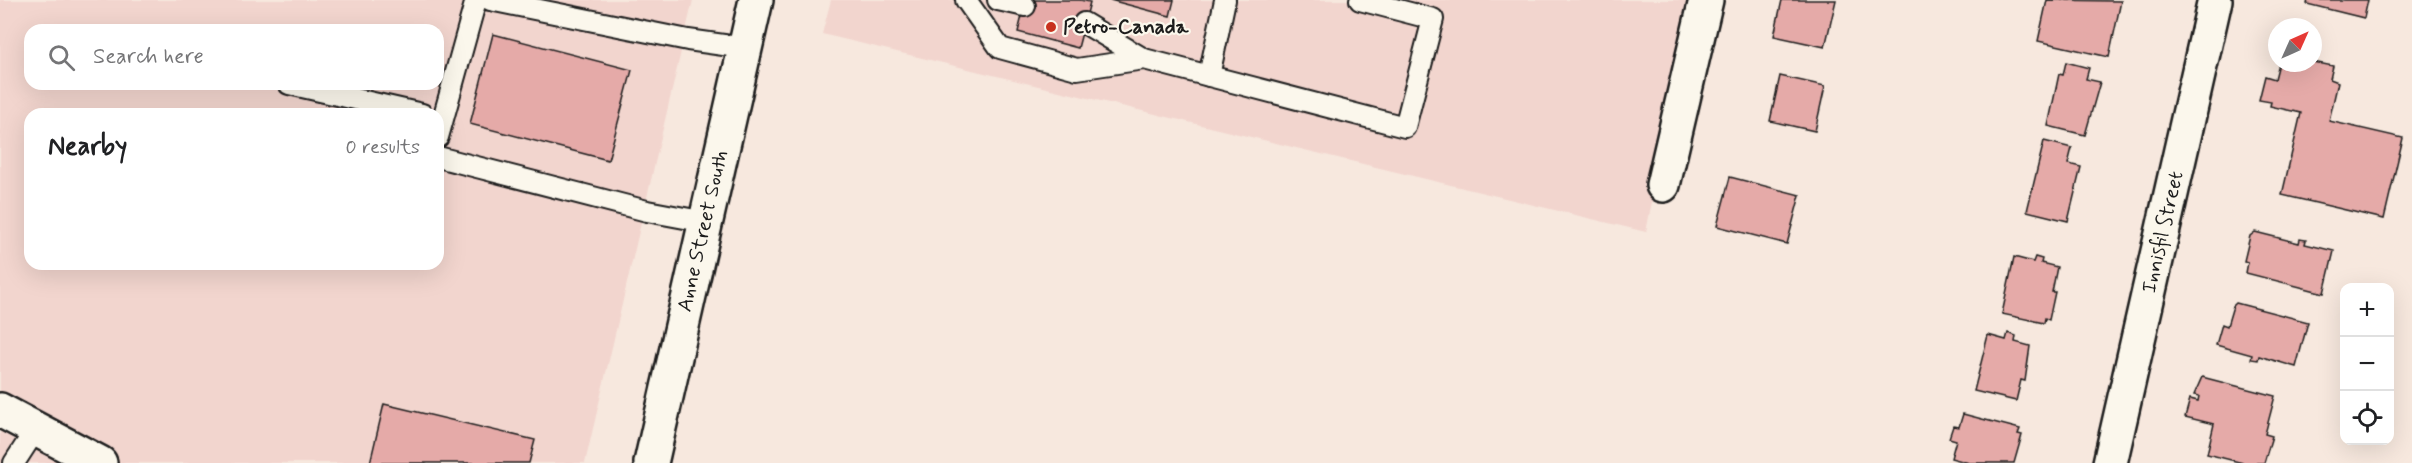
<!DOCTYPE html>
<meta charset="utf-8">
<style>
body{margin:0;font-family:Mynerve,sans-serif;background:#f6f6f6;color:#202124}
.controls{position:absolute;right:18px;bottom:18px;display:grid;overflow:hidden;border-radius:12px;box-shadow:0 6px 24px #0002}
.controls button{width:54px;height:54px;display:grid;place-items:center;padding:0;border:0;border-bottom:2px solid #e0e0e0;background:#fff;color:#202124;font:30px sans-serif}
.compass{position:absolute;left:2268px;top:18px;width:54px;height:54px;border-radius:50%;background:#fff;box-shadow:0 6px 24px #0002;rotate:45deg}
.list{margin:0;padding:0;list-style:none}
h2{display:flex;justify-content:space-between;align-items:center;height:78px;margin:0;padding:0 24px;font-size:26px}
h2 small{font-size:20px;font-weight:400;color:#757577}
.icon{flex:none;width:33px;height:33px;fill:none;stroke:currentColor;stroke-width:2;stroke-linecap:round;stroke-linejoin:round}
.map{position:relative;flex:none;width:2412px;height:463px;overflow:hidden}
.search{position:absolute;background:#fff;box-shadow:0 6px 24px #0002;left:24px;top:24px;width:420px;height:66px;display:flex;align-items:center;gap:15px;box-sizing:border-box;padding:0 21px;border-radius:18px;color:#757577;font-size:22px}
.panel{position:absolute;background:#fff;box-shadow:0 6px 24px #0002;left:24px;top:108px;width:420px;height:162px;border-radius:18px}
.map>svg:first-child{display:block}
.built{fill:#f2d5ce;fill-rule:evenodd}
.building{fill:#e5aaa8;stroke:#1c1c1c;stroke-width:1.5}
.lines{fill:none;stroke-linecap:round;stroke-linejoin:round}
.service-casing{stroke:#1c1c1c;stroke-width:24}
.minor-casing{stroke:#1c1c1c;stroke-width:38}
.tertiary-casing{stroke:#1c1c1c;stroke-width:38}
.service{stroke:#fbf7ec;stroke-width:20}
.minor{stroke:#fbf7ec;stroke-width:33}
.tertiary{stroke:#fbf7ec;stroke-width:33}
.poi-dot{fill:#c8321e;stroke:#fbf7ec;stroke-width:2}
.labels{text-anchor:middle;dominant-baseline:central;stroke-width:4.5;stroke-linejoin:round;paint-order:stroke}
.poi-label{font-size:21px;font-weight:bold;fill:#1c1c1c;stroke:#fbf7ec;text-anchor:start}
.street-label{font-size:21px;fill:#1c1c1c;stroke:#fbf7ec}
</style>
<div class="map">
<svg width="2412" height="463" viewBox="0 0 2412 463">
<rect width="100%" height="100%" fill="#f7e8de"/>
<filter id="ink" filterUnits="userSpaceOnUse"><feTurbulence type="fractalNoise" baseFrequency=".0167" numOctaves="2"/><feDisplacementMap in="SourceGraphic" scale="12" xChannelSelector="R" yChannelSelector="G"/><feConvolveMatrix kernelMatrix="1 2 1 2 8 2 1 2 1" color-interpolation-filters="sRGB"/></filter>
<g filter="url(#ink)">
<g class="built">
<path d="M0,0H693L585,463H0ZM30,30H438V84H30ZM30,114H438V264H30Z"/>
<polygon points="831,0 1692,0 1646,232 822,34"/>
</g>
<g class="building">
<polygon points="1026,0 1080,0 1090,2 1078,48 1018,32"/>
<polygon points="1110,0 1174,0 1170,16"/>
<polygon points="1782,0 1836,0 1825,47 1774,36"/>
<polygon points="2047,0 2121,1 2109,57 2038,41"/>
<polygon points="2308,0 2368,0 2364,18 2307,4"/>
<polygon points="493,34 632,70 608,160 470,124"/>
<polygon points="2066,62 2089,68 2086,79 2100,82 2085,135 2048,126 2059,74 2063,75"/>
<polygon points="2313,62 2333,66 2330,79 2338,82 2329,121 2403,138 2384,219 2282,195 2301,113 2270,106 2271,102 2259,100 2265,76 2275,79 2279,63"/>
<polygon points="1780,76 1825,86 1815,131 1770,121"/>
<polygon points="2044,141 2072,148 2068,164 2081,167 2068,221 2027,211"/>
<polygon points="1730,177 1800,195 1787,244 1717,226"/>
<polygon points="2255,232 2299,243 2300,239 2306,240 2305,244 2334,251 2324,293 2246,273 2248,262 2244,261 2250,236"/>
<polygon points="2014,257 2033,262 2035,257 2042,259 2041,263 2057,267 2052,292 2055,292 2049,320 2045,318 2044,323 2002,314"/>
<polygon points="2236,303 2308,322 2296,367 2259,356 2258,360 2251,359 2252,355 2216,345 2222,324 2227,326 2233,306"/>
<polygon points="2008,333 2016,336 2015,342 2030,346 2025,381 2021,380 2016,401 1974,391 1988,335 2006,340"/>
<polygon points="2202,377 2275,396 2265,434 2272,436 2264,463 2243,463 2207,454 2214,424 2185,417 2190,399 2198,401 2199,396 2194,395"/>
<polygon points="384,404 535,440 529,463 370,463"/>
<polygon points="1963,414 2020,429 2018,434 2022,435 2014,463 1969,463 1951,458 1956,440 1949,438 1953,426 1959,427"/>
</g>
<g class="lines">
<defs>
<g id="service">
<polyline points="490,0 688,40 745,48"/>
<polyline points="966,0 1000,48 1077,69 1144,59"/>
<polyline points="998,0 1025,6"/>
<polyline points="1084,23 1144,59 1405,127 1433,19 1360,0"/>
<polyline points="1209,76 1225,0"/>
<polyline points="289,84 422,114"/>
<polyline points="438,137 476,0"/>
<polyline points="438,157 647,211 706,222"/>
<polyline points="14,463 36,429"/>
</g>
<g id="minor">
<polyline points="1663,185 1706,0"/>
<polyline points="2110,463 2215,0"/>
</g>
<g id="tertiary">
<polyline points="0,410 100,463"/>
<polyline points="651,463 756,0"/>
</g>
</defs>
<use href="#service" class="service-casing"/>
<use href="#minor" class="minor-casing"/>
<use href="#tertiary" class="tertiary-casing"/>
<use href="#service" class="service"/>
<use href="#minor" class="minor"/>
<use href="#tertiary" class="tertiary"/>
</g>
</g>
<circle class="poi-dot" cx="1051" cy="27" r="6"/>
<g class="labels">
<g class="poi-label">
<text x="1063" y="27">Petro-Canada</text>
</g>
<g class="street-label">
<text transform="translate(703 231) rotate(-77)">Anne Street South</text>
<text transform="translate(2163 232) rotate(-77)">Innisfil Street</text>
</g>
</g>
</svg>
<div class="controls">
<button>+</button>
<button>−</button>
<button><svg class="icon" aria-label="locate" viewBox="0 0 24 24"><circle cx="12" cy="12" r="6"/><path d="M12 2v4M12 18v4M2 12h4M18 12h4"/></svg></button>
</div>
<svg class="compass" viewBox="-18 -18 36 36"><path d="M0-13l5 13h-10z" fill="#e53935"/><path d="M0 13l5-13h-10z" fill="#757577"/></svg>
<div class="search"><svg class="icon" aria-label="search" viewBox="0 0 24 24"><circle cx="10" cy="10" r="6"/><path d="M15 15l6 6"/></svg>Search here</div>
<section class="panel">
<h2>Nearby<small>0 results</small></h2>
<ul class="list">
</ul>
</section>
</div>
